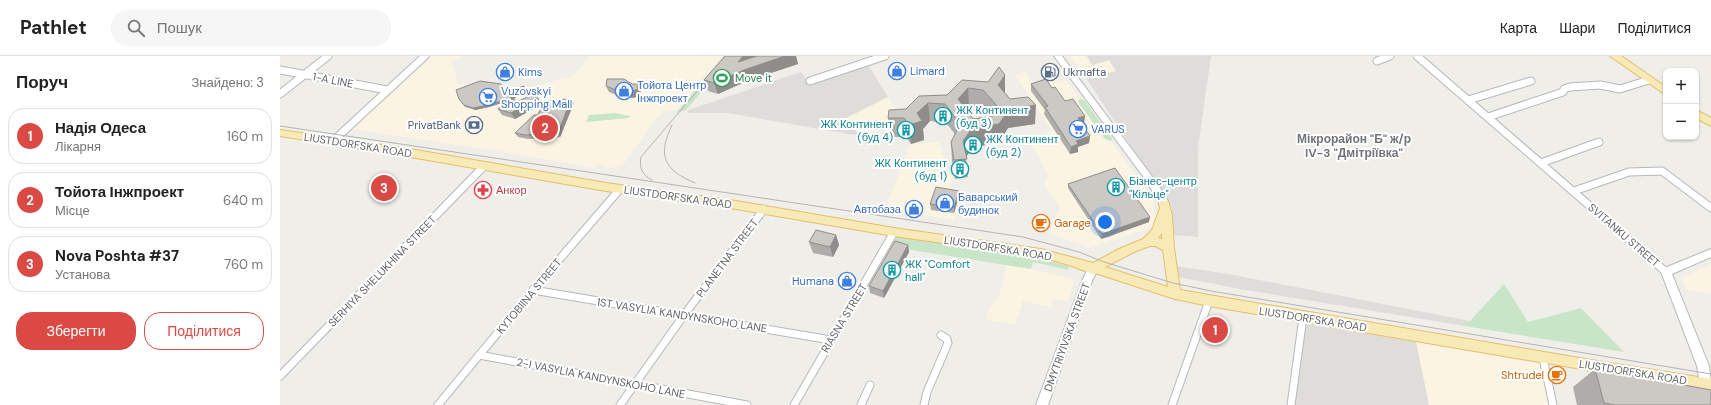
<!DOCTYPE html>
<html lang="uk">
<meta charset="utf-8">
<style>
body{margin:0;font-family:"DM Sans",sans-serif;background:#f6f6f6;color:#222}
.controls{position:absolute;right:12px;top:12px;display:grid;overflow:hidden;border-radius:8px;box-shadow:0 1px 3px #0004}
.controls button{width:36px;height:36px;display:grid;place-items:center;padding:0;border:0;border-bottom:1px solid #e0e0e0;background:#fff;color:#222;font:20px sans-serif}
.you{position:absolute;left:825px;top:166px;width:14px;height:14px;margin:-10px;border:3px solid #fff;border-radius:50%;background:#1a73e8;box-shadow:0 0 0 6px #1a73e833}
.badge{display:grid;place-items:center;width:26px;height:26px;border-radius:50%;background:#da4944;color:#fff;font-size:13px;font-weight:700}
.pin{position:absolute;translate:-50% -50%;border:2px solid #fff;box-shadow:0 1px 4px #0006}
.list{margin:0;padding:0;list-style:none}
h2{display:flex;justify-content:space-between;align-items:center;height:52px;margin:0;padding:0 16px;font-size:17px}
h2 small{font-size:13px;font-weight:400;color:#767676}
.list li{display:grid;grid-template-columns:26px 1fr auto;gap:12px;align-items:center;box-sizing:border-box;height:56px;margin:0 8px 8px;padding:0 8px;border:1px solid #e0e0e0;border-radius:16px}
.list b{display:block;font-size:15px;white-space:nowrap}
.list p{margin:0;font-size:13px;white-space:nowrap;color:#767676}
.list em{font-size:13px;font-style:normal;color:#767676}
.actions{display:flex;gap:8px;padding:12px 16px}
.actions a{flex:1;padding:9px 0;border:1px solid #da4944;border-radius:16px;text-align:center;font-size:14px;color:#da4944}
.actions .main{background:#da4944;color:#fff}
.icon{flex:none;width:22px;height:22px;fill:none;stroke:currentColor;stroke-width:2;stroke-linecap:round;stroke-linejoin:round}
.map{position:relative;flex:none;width:1431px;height:349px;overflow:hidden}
header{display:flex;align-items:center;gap:24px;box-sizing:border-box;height:56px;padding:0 20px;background:#fff;border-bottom:1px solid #e0e0e0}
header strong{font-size:19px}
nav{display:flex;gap:22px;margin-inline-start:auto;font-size:14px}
.search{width:280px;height:36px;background:#f6f6f6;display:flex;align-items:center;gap:10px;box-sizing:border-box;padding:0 14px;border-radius:16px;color:#767676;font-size:15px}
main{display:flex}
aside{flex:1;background:#fff}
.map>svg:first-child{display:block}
.commercial{fill:#fbf4e2}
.industrial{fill:#dfddda}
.green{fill:#c9e5c8}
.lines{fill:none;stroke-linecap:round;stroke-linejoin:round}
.street-casing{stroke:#b5b8bb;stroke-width:9}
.secondary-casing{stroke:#b5b7bb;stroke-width:2}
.primary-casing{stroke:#e5be6c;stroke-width:2}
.street{stroke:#fff;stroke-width:7}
.secondary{fill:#fff;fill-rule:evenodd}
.primary{fill:#f8eab6;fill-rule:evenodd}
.tram{stroke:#b4b5b5;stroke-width:1}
.wall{fill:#afada9;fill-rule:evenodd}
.shaded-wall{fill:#8f8d8a}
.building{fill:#ccc9c5;stroke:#8f8d8a;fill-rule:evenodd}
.labels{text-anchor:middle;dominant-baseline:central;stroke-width:4;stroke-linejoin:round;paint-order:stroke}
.shop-label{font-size:11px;fill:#366cbe;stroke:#fff;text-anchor:start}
.service-label{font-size:11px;fill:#4e5e75;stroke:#fff;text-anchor:start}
.leisure-label{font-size:11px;fill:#27864d;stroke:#fff;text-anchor:start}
.street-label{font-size:11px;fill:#606367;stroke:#fff}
.culture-label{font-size:11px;fill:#0d838f;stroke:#fff;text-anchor:start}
.health-label{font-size:11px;fill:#be3a42;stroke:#fff;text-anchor:start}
.food-label{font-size:11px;fill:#c56008;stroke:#fff;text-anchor:start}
.neighbourhood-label{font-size:12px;font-weight:bold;fill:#717579;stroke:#fff}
</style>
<header>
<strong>Pathlet</strong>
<div class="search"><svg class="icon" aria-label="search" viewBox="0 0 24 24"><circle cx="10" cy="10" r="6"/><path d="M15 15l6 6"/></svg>Пошук</div>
<nav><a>Карта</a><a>Шари</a><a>Поділитися</a></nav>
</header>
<main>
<aside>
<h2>Поруч<small>Знайдено: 3</small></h2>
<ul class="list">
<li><span class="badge">1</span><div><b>Надія Одеса</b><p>Лікарня</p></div><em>160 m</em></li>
<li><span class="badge">2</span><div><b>Тойота Інжпроект</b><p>Місце</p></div><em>640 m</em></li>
<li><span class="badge">3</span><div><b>Nova Poshta #37</b><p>Установа</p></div><em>760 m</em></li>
</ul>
<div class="actions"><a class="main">Зберегти</a><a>Поділитися</a></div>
</aside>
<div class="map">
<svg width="1431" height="349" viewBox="0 0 1431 349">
<rect width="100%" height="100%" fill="#f0eee9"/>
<g class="commercial">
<polygon points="151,0 183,0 171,5 176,20 177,29 183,28 185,32 222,30 226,38 293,20 310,0 442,0 395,55 384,55 376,63 342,110 328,112 318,108 315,112 219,95 71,73"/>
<polygon points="789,0 807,0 812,9 829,4 836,16 806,22"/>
<polygon points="746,15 751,29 766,24 787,25 873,143 875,170 810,192 769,177 780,151 764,128 768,118 757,97 748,86 772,75 735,19"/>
<polygon points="608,41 622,61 580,80 566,62"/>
<polygon points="659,86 672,125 669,132 684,136 674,164 605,153 630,88"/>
<polygon points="727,209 751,213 794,223 788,246 773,243 771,251 743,245 735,269 706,263 711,250 719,240"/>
<polygon points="1431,209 1431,238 1406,234 1402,221"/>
<polygon points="1136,286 1261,308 1272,349 1149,349"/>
</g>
<g class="industrial">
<polygon points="807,0 931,0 918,92 918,181 893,179 892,152 806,22 836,15 829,4 812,9"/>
<polygon points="587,7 608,41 566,62 580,80 448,57 407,57 408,54 521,16 529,26"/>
<polygon points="896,210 954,219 1190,265 1179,269 960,233 899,221"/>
<polygon points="1025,267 1136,286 1149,349 1013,349"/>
</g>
<g class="green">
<polygon points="445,0 452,0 406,54 396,57"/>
<polygon points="800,43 804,44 832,82 831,85 825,83 798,46"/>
<polygon points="335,57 350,60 349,62 306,66 309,59"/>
<polygon points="617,179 756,202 789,210 788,214 753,206 751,213 613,191"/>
<polygon points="1224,228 1248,266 1301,252 1344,296 1179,269 1190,265"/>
</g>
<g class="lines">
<defs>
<g id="street">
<polyline points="1137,0 1386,216"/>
<polyline points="1097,5 1110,0"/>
<polyline points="0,14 107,34"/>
<polyline points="530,25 605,0"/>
<polyline points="0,38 48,0"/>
<polyline points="1188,44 1251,25"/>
<polyline points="1208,61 1283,36 1284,33 1290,31 1320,29 1340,33 1369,24"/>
<polyline points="53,85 145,0"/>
<polyline points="1261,107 1319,86"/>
<polyline points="1294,135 1349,116 1382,115 1431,152"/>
<polyline points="253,234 551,284"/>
<polyline points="199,299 467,349"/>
<polyline points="1263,302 1273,349"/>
<polyline points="0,320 203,111"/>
<polyline points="158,349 253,234 340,133"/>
<polyline points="340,349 404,259 484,153"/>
<polyline points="514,349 614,176"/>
<polyline points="581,349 590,329"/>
<polyline points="644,349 647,336 668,287 667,283 661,279"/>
<polyline points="892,349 929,245"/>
<polyline points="1011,349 1023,261"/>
</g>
<g id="secondary">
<polygon points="774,0 782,0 871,119 885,139 889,148 887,151 881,151 877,143 865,123"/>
<polygon points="1431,193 1431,201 1392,218 1429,310 1431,328 1429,332 1425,333 1421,332 1417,310 1381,216 1382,213"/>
<polygon points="813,209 817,210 818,213 812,225 768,349 756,349 802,225 809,210"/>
</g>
<g id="primary">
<polygon points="1330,0 1341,0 1386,31 1386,39"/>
<polygon points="1416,54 1431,62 1431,70 1416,62"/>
<path d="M0,74L136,94L326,127L450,144L614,172L761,193L813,207L839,193L863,183L872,174L880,152L879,148L880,145H888L892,159L894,192L900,234L1311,304L1431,323V335L929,250L895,243L815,217L813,218L789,209L761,201L614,180L450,152L326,135L136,102L0,80ZM882,177V183L878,182ZM870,190H875L883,194L888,231L825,211L856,195Z"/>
</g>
</defs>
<use href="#street" class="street-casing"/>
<use href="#secondary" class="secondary-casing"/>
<use href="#primary" class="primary-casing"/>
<use href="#street" class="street"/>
<use href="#secondary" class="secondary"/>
<use href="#primary" class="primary"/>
<g class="tram">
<path d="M392,69C377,100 384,114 415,127"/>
<polyline points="0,70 743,181 799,196 824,206 893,227 931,235 1431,318"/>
<path d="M372,124C362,119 359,112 361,101L447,0"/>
</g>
</g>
<g class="wall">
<polygon points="477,0 516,0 518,8 467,25 438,38 428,35 424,24"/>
<path d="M682,24L725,37L730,43L755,68L728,72L719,87L693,91L686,100L688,121L675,123L672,105L671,86L675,78L666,67L650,65L643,73L644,84L631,88L626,81H611L608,62L626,53L667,39ZM689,51L703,53L709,61L693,63L686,54Z"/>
<polygon points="352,28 358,28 361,34 360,37 361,39 353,42 344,42 329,36 326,30"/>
<polygon points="751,28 772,32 785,45 805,60 804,67 802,68 810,80 809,87 798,91 798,96 790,98 764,58 765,54 751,35"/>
<polygon points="244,30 245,32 234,43 232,44 239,45 258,42 262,48 235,63 222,59 218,53 226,46 209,51 195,54 185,51 179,43 225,37"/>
<polygon points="291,43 294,47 280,81 248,83 238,81 235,77"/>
<polygon points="788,128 869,166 821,183 788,132"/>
<polygon points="679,141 674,157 651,154 650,148"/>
<polygon points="556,179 559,189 553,201 533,197 529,186"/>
<polygon points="628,189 629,196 604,242 590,237 589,230"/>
<polygon points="1315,313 1431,349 1297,349 1293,331"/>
</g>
<g class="shaded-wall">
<polygon points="463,0 475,0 465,13 505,0 516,0 518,8 467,25 438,38 434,27 458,6"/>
<polygon points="725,19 725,38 718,29"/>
<polygon points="358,28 361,34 360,37 361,39 353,42 350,36"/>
<polygon points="244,30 245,32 234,43 209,51 195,54 193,52"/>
<polygon points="688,32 689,51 679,62 678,43"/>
<polygon points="258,42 262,48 235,63 231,57"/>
<polygon points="291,43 294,47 280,81 278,77"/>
<polygon points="648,47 650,65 643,73 644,84 631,88 629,69 637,57"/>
<polygon points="756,49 755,68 728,72 719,87 693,91 684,104 683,85 692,72 729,53"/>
<polygon points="805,60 804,67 797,70 798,62"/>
<polygon points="810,80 809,87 798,91 798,96 790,98 791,91 796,85"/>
<polygon points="679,135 679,141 674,157 674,151"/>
<polygon points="870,161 869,166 821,183 822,178"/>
<polygon points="556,179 559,189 553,201 550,191"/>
<polygon points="628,189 629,196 604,242 603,235"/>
</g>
<g class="building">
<polygon points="445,0 463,0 458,6 477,0 505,0 464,14 434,27 424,24"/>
<path d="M719,11L725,19L718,29L730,43L748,41L756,49L729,53L719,68L692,72L683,85L687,103L674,104L671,86L680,68L665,48L648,47L637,57L642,65L629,69L624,62H608L609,54L626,53L639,40L667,39L682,24L708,26ZM688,32L703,34L718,51L713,60L693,63L678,43Z"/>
<polygon points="327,23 344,23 352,28 358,28 357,32 358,33 350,36 341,36 326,30"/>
<polygon points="766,23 772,32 775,31 785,45 793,43 805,60 798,62 810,80 796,85 798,88 791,91 765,51 768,50 751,28"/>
<polygon points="200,25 221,28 225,37 244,30 233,41 208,49 193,52 184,49 179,43 176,34"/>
<polygon points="253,38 258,42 231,57 218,53 230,43 239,45"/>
<polygon points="291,43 278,77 245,79 235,77 254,59 258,59 262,49 266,45"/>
<polygon points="835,112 870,161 822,178 788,128"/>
<polygon points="656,131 679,135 674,151 650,148"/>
<polygon points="536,174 556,179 550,191 529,186"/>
<polygon points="615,185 628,189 603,235 589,230"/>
<polygon points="1315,313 1431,334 1431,349 1335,349 1324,347"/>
</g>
<defs>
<symbol id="shop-ring" viewBox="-11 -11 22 22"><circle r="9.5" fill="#fff" stroke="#3f7fe0" stroke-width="1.5"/><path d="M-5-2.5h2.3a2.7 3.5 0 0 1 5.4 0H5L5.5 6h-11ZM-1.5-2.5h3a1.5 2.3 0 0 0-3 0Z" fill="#3f7fe0"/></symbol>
<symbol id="fuel-ring" viewBox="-11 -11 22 22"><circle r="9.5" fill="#fff" stroke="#5c6f8a" stroke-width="1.5"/><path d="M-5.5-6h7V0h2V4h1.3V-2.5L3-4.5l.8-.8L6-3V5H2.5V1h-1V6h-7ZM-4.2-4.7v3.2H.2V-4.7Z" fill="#5c6f8a"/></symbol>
<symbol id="stadium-ring" viewBox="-11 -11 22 22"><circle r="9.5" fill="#fff" stroke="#2e9e5b" stroke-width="1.5"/><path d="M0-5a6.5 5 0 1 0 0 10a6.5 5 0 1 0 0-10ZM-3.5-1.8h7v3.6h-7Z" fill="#2e9e5b"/></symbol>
<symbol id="supermarket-ring" viewBox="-11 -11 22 22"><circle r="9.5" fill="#fff" stroke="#3f7fe0" stroke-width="1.5"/><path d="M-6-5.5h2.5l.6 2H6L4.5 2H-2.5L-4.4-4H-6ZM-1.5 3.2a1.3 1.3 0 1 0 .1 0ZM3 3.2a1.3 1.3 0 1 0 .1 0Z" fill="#3f7fe0"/></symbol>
<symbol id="building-ring" viewBox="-11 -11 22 22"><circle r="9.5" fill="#fff" stroke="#0f9aa8" stroke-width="1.5"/><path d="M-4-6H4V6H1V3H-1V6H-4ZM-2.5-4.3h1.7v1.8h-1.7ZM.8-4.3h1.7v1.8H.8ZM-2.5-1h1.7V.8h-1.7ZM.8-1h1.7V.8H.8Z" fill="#0f9aa8"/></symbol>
<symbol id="bank-ring" viewBox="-11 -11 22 22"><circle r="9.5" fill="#fff" stroke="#5c6f8a" stroke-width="1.5"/><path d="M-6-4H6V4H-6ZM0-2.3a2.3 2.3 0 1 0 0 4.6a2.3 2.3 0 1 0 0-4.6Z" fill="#5c6f8a"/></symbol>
<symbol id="pharmacy-ring" viewBox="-11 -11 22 22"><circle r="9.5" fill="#fff" stroke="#e0444e" stroke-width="1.5"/><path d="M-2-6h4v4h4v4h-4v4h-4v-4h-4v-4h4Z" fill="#e0444e"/></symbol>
<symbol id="cafe-ring" viewBox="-11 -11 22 22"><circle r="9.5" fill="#fff" stroke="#e8710a" stroke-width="1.5"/><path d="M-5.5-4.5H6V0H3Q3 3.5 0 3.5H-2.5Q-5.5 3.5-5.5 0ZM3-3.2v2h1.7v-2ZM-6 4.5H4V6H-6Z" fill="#e8710a"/></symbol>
</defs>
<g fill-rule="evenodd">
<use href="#shop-ring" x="607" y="5" width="20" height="20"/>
<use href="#shop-ring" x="215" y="6" width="20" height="20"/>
<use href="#fuel-ring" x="760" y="6" width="20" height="20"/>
<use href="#stadium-ring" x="432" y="12" width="20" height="20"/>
<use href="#shop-ring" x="334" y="25" width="20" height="20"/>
<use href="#supermarket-ring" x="198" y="31" width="20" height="20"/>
<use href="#building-ring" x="653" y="50" width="20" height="20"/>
<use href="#bank-ring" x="184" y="59" width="20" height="20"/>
<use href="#supermarket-ring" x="788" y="63" width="20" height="20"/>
<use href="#building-ring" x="616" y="64" width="20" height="20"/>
<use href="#building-ring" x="683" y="79" width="20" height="20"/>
<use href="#building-ring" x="670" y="103" width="20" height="20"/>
<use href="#building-ring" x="826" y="121" width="20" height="20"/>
<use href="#pharmacy-ring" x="193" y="124" width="20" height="20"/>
<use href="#shop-ring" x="655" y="137" width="20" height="20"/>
<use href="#shop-ring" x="624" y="143" width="20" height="20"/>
<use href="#cafe-ring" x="751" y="157" width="20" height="20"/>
<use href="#building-ring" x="602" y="204" width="20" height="20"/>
<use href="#shop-ring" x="557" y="215" width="20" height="20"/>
<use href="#cafe-ring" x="1267" y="309" width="20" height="20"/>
</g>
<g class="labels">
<g class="shop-label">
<text x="630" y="15">Limard</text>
<text x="238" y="16">Kims</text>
<text x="357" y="29">Тойота Центр<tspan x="357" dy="13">Інжпроект</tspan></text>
<text x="221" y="35">Vuzovskyi<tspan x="221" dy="13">Shopping Mall</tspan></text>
<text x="811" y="73">VARUS</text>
<text x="678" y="141">Баварський<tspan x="678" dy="13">будинок</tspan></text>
<text x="621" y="153" text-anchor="end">Автобаза</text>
<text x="554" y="225" text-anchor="end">Humana</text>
</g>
<g class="service-label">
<text x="783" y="16">Ukrnafta</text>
<text x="181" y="69" text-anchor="end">PrivatBank</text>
</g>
<g class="leisure-label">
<text x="455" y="22">Move it</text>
</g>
<g class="street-label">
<text transform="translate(53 24) rotate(11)">1-A LINE</text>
<text transform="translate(78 89) rotate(9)">LIUSTDORFSKA ROAD</text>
<text transform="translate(398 141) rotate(8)">LIUSTDORFSKA ROAD</text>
<text transform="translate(1344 179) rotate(41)">SVITANKU STREET</text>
<text transform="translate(718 192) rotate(9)">LIUSTDORFSKA ROAD</text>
<text transform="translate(447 202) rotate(-53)">PLANETNA STREET</text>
<text transform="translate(102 215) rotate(-46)">SERHIYA SHELUKHINA STREET</text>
<text transform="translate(249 240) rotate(-50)">KYTOBIINA STREET</text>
<text transform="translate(402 259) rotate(9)">1ST VASYLIA KANDYNSKOHO LANE</text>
<text transform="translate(564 262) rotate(-59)">RIASNA STREET</text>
<text transform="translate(1033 263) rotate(9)">LIUSTDORFSKA ROAD</text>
<text transform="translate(787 281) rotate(-70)">DMYTRIYIVSKA STREET</text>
<text transform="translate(1353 316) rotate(9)">LIUSTDORFSKA ROAD</text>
<text transform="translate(321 322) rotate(11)">2-I VASYLIA KANDYNSKOHO LANE</text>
</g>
<g class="culture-label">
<text x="676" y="54">ЖК Континент<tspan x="676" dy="13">(буд 3)</tspan></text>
<text x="613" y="68" text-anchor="end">ЖК Континент<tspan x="613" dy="13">(буд 4)</tspan></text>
<text x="706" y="83">ЖК Континент<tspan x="706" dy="13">(буд 2)</tspan></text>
<text x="667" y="107" text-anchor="end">ЖК Континент<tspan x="667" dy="13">(буд 1)</tspan></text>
<text x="849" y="125">Бізнес-центр<tspan x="849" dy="13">"Кільце"</tspan></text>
<text x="625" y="208">ЖК "Comfort<tspan x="625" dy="13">hall"</tspan></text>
</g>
<g class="health-label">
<text x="216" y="134">Анкор</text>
</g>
<g class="food-label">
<text x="774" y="167">Garage</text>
<text x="1264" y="319" text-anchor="end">Shtrudel</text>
</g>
<g class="neighbourhood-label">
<text x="1074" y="83">Мікрорайон "Б" ж/р<tspan x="1074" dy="14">IV-3 "Дмітріївка"</tspan></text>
</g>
</g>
</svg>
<div class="controls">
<button>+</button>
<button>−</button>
</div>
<div class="you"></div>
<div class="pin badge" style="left:935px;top:274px">1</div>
<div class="pin badge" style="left:265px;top:72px">2</div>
<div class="pin badge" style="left:104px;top:132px">3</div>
</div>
</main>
